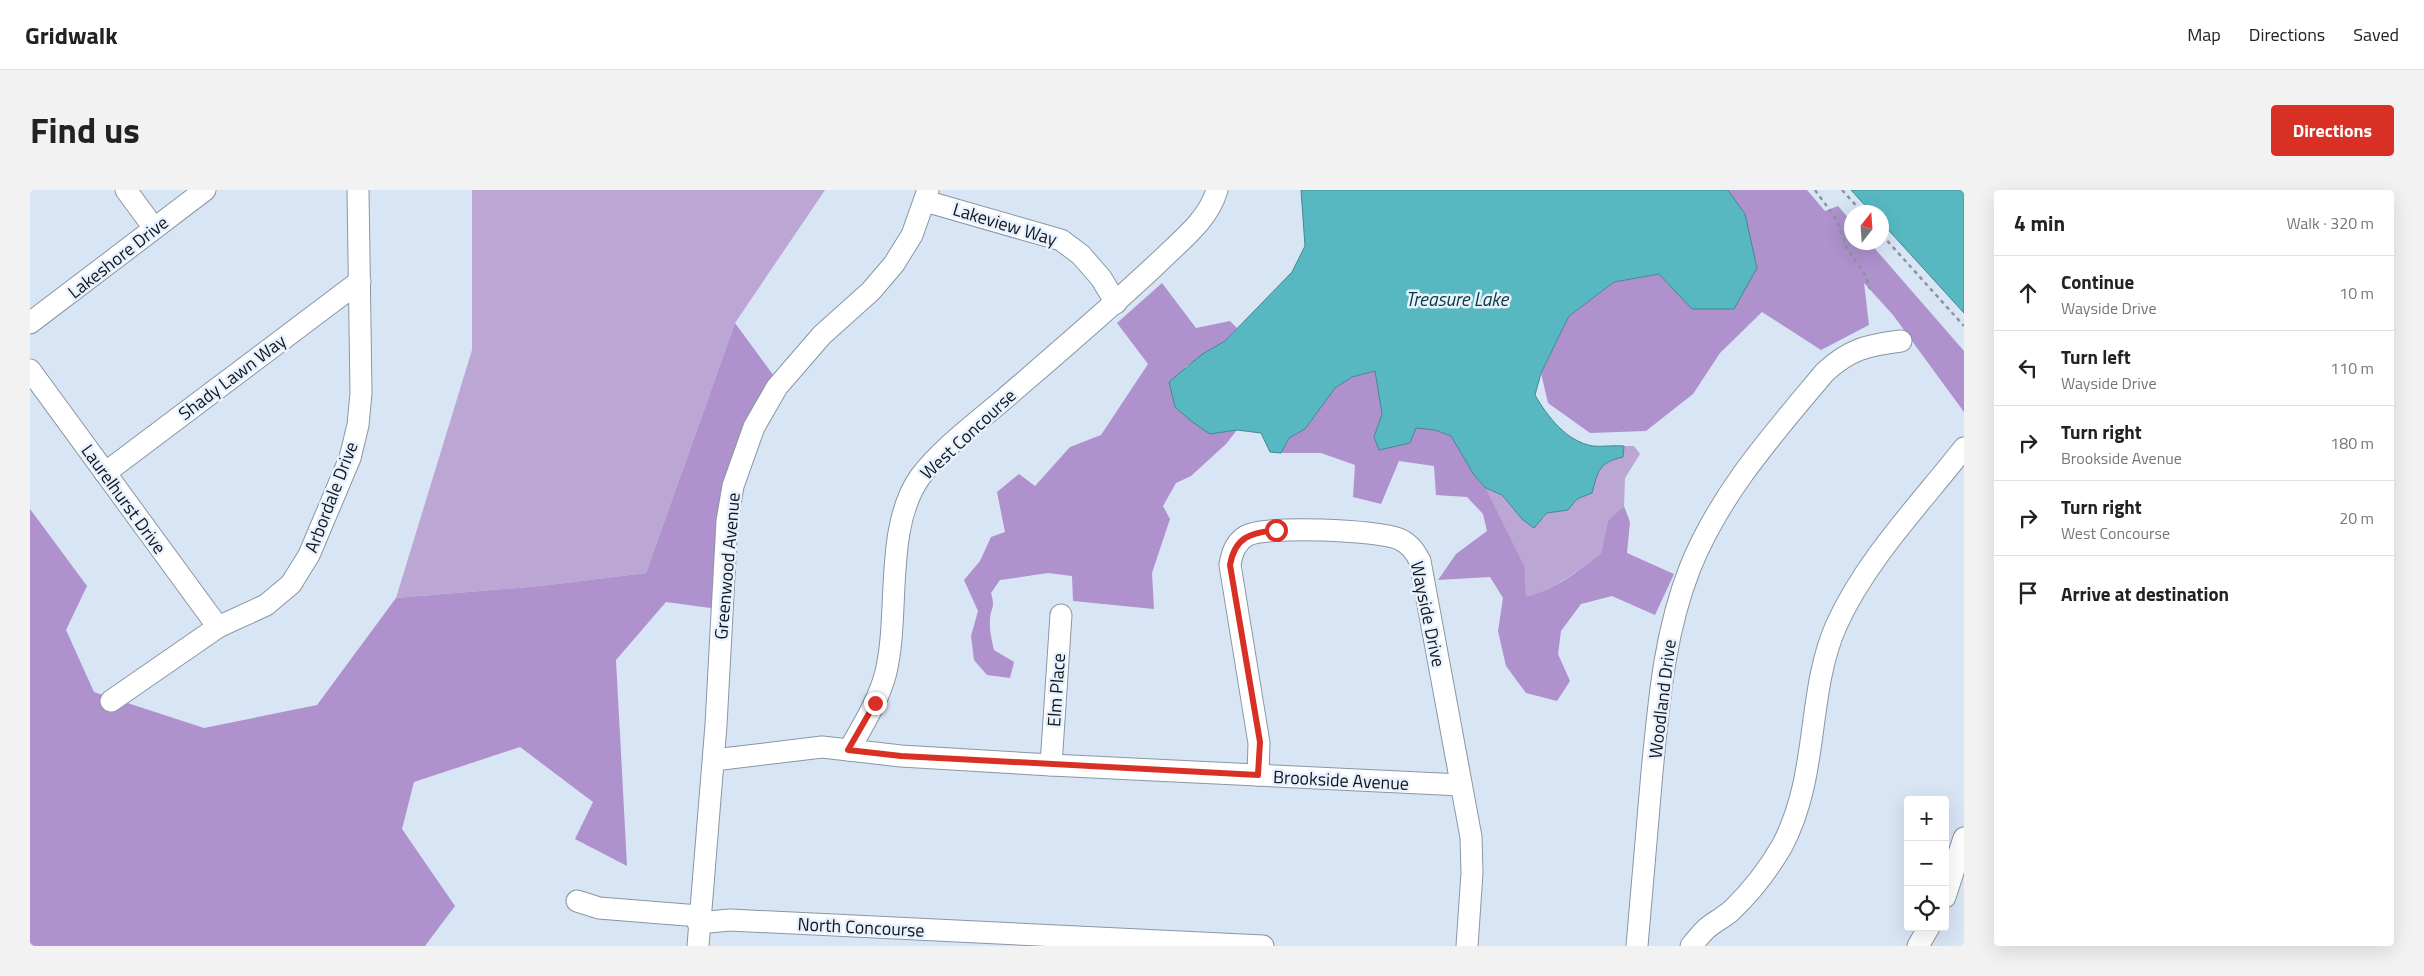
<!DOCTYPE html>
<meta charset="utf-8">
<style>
body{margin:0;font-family:"Titillium Web",sans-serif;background:#f2f2f2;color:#222}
.controls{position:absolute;right:15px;bottom:15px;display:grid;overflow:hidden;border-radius:5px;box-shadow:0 5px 20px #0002}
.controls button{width:45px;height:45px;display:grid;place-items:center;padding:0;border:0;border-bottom:1px solid #e0e0e0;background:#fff;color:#222;font:25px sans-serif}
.compass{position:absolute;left:1814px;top:15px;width:45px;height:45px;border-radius:50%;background:#fff;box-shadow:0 5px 20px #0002;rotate:17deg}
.stop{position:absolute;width:15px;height:15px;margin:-11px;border:4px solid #d93025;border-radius:50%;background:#fff}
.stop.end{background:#d93025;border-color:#fff;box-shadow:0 1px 5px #0008}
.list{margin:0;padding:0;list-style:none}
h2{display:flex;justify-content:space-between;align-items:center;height:65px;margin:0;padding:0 20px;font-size:21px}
h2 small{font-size:16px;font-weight:400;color:#767676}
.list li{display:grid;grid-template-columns:32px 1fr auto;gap:15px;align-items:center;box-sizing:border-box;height:75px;padding:0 20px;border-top:1px solid #e0e0e0}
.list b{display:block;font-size:19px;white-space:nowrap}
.list p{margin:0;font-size:16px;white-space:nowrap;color:#767676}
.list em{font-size:16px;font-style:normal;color:#767676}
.icon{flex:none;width:28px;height:28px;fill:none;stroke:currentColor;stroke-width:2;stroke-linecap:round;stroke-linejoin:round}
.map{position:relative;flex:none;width:1934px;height:756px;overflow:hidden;border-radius:5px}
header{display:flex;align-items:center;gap:30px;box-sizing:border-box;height:70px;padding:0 25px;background:#fff;border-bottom:1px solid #e0e0e0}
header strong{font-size:24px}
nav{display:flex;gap:28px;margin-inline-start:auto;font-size:18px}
.intro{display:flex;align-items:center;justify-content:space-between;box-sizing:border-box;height:120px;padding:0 30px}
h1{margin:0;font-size:35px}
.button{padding:12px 22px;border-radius:5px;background:#d93025;color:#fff;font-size:18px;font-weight:700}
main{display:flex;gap:30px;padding:0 30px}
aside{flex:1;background:#fff;border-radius:5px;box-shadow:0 5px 20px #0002}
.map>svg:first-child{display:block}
.green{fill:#bca6d4}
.forest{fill:#ae91cd}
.water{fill:#57b8c2;stroke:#438890}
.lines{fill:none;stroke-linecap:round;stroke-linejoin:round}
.minor-casing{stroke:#8a96a4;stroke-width:23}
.path{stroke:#8b94a0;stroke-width:2.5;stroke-dasharray:4 4;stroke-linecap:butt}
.minor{stroke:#fff;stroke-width:21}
.route{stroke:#d93025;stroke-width:6}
.labels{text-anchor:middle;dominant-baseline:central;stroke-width:5;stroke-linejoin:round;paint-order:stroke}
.street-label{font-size:18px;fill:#13171d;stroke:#e8f2ff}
.water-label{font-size:19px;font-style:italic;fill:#0b3a3e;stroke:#e8f2ff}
</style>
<header>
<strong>Gridwalk</strong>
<nav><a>Map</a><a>Directions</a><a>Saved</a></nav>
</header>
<div class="intro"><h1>Find us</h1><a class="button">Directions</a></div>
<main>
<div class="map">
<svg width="1934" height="756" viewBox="0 0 1934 756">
<rect width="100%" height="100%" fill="#d8e5f5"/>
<g class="green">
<polygon points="442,0 795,0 705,133 616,383 510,396 366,408 442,160"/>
<path d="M1594,256H1604L1610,264L1595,288L1594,316L1578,330L1571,363C1547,382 1525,398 1496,408L1495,377L1456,298L1472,305L1482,316L1513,329L1517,323L1538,320L1547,309L1562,303C1568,281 1568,273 1593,267Z"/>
</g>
<g class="forest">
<polygon points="1698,0 1777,0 1795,21 1808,16 1821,31 1822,52 1840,53 1934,161 1934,222 1863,125 1834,93 1839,135 1791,160 1732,122 1690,163 1663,204 1616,241 1560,243 1518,213 1511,183 1539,126 1584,92 1630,84 1662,119 1715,24"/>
<path d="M1132,93L1166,138L1200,131L1207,138L1195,151L1155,177L1180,244L1207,240L1196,254L1161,286L1146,293L1133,316L1140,329L1122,383L1124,419L1043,411L1042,386L1018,383L970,390L961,403C966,420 960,417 960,431C959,440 962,451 964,460L984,472L980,488L957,485L944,470L941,446L948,421L934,390L950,371L961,347L975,342L967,302L989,284L1005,296L1040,257L1071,245L1118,174L1087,133Z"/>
<polygon points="705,133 749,193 695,326 688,419 636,412 586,470 597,676 545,649 563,612 490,557 384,592 372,639 425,716 395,756 0,756 0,319 57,396 36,440 64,502 174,538 287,515 366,408 510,396 616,383"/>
<path d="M1346,181L1352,224L1344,247L1349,260L1363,256L1386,238L1405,240L1421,246L1444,285L1456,298L1495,377L1496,407C1526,399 1547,382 1571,363L1578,330L1594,316L1600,332L1597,363L1644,384L1625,425L1582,406L1551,414L1531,441L1528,464L1540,491L1527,511L1496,503L1476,476L1468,441L1473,408L1460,387L1408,390L1426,364L1457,341L1453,324L1437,307L1406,305L1404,276L1369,271L1351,314L1323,307L1325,275L1291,263H1251L1259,248L1275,239L1305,198L1322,187Z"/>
</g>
<g class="water">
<path d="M1271,0H1698L1715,24L1727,78L1704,119H1662L1629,84L1584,92L1539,126L1511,183L1505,205C1517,226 1537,252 1563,256C1573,257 1584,255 1594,256L1593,267C1568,273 1568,281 1562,303L1547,309L1538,320L1517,323L1504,338L1493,330L1472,305L1456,298L1444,285L1421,246L1405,240L1386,238L1380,253L1349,260L1344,247L1352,224L1345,181L1322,187L1305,198L1275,239L1259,248L1251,263L1240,262L1231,243L1207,240L1180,244L1161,231L1145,217L1139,192L1171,165L1195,151L1262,82L1275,56Z"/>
<polygon points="1821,0 1934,0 1934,123 1852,33 1852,22 1841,22"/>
</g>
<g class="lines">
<defs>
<g id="minor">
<polyline points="96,0 124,38"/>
<polyline points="895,11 1031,50 1051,65 1071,88 1086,113"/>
<polyline points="0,133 175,0"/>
<polyline points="0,180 188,437"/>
<polyline points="75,283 330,91"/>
<polyline points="81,511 188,437 236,415 261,394 279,365 320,268 328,235 331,203 328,0"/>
<path d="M819,560C833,535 849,510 856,482C870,422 854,338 890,287C911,259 946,233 973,210C1025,165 1078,120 1128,73C1150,51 1178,31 1187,0"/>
<polyline points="684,570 792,557 871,566 1021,575 1431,595"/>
<polyline points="1021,575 1031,425"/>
<path d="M1228,585L1229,553L1200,375C1202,363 1205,353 1216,346C1235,335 1348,340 1369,349C1379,353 1385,361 1390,371L1441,647L1442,683L1437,756"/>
<polyline points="1915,707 1934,648"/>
<polyline points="547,711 569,718 669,726"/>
<polyline points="668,733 700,730 1233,756"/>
<polyline points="668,756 686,535 697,331 703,296 724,237 747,197 792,145 841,101 864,74 882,45 898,0"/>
<path d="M1607,756C1612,698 1617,640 1622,582C1629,512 1634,444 1660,378C1690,303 1744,243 1795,182C1820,159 1838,155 1871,151"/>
<path d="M1661,756C1666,750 1671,744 1676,739C1684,732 1693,728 1701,721C1721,702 1738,680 1752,656C1790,584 1776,505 1806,436C1835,371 1890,314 1934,258"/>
<polyline points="1888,756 1899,737"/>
</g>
</defs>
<use href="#minor" class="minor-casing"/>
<g class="path">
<polyline points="1785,0 1807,30 1817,59 1836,86 1840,99"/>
<polyline points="1812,0 1832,22"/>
<polyline points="1852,45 1934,136"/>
</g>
<use href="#minor" class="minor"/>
</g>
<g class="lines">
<path class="route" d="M845,513L818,560L871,566L1228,585L1230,552L1200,375C1205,347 1220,343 1246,340"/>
</g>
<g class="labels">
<g class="street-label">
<text transform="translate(975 34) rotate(17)">Lakeview Way</text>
<text transform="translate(88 67) rotate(-38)">Lakeshore Drive</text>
<text transform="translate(202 187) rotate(-37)">Shady Lawn Way</text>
<text transform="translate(938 244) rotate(-43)">West Concourse</text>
<text transform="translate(301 307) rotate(-69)">Arbordale Drive</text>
<text transform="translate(94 309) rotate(54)">Laurelhurst Drive</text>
<text transform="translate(697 376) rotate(-85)">Greenwood Avenue</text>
<text transform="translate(1398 424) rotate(78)">Wayside Drive</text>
<text transform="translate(1026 500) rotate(-86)">Elm Place</text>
<text transform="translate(1632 509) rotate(-83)">Woodland Drive</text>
<text transform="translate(1311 590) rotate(3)">Brookside Avenue</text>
<text transform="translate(831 737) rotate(3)">North Concourse</text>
</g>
<g class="water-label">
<text x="1427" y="108">Treasure Lake</text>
</g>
</g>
</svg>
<div class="controls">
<button>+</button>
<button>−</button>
<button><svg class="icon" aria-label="locate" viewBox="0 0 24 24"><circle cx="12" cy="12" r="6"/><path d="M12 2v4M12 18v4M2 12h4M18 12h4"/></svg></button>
</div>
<svg class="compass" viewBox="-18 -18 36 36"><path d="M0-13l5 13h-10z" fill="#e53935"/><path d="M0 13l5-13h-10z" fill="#767676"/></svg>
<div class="stop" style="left:1246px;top:340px"></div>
<div class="stop end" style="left:845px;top:513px"></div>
</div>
<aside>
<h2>4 min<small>Walk · 320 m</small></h2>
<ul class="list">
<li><svg class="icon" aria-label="ahead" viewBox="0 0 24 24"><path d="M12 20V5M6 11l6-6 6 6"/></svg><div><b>Continue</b><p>Wayside Drive</p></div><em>10 m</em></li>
<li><svg class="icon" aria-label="left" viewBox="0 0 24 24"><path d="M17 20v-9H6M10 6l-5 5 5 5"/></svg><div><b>Turn left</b><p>Wayside Drive</p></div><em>110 m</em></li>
<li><svg class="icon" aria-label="right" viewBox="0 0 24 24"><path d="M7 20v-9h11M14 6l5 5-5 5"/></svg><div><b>Turn right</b><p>Brookside Avenue</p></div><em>180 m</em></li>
<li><svg class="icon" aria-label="right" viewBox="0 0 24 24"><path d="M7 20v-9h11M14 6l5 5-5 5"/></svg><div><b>Turn right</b><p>West Concourse</p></div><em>20 m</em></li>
<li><svg class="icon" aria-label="arrive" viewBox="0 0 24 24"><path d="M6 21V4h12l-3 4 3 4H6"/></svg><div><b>Arrive at destination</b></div></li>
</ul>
</aside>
</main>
